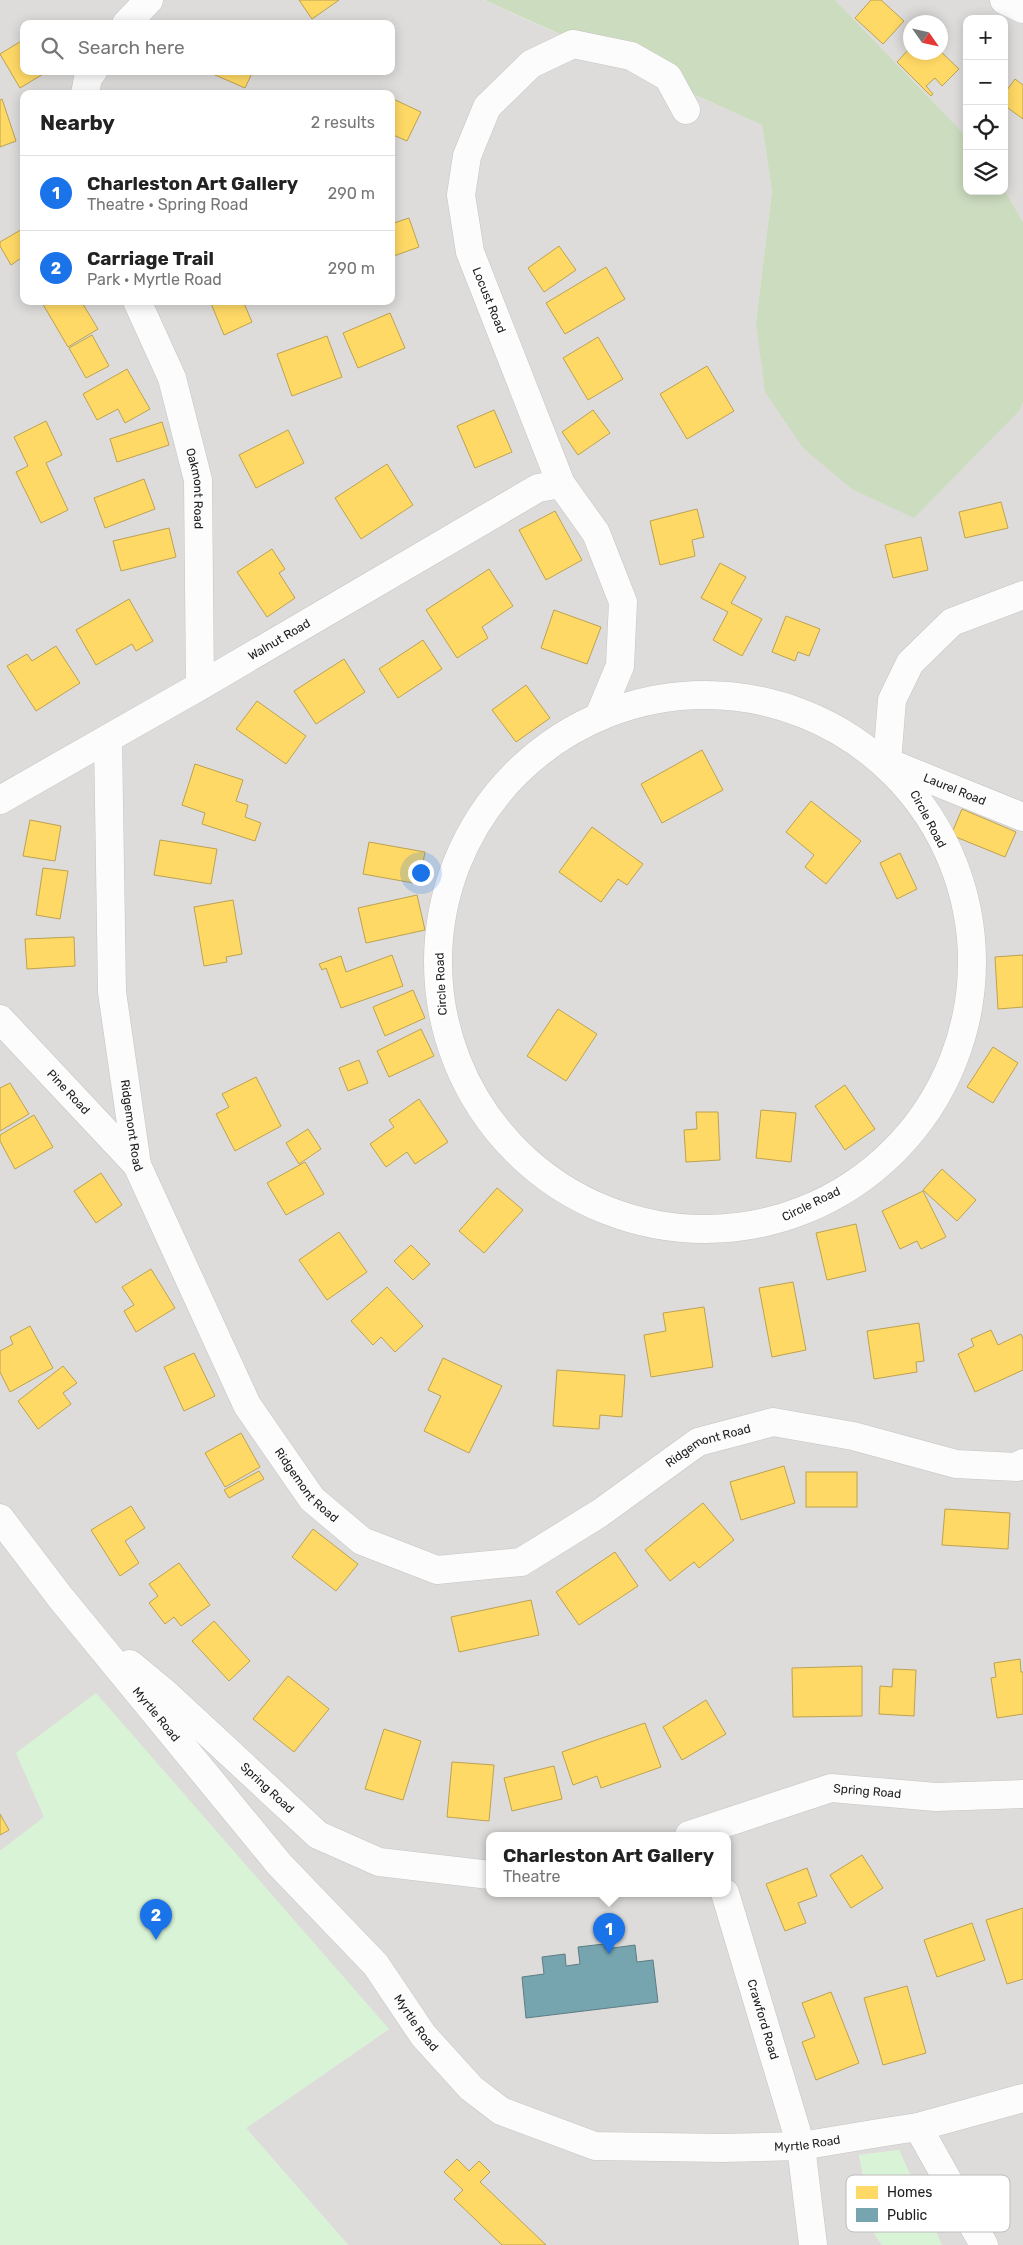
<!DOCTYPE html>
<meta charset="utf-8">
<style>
body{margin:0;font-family:Rubik,sans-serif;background:#f6f6f6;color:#222}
.controls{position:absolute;right:15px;top:15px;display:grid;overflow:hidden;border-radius:10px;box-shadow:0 2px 12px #0003}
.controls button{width:45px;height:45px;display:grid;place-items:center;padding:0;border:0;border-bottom:1px solid #e0e0e0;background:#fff;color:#222;font:25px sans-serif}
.compass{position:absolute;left:903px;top:15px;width:45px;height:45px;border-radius:50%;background:#fff;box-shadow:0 2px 12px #0003;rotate:124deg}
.you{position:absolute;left:420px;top:872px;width:18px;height:18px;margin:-12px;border:4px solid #fff;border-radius:50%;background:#1a73e8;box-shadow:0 0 0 8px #1a73e833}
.badge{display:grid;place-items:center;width:32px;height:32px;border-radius:50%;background:#1a73e8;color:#fff;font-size:16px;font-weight:700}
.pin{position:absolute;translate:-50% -41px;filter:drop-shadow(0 1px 2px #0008)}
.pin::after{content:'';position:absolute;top:26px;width:18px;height:15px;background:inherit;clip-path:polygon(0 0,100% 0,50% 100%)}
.popup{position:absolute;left:486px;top:1832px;width:245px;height:65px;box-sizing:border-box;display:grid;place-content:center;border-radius:10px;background:#fff;filter:drop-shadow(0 1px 4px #0005);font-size:16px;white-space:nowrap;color:#767676}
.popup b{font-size:19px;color:#222}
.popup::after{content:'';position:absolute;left:50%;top:100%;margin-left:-10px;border:10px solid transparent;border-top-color:#fff}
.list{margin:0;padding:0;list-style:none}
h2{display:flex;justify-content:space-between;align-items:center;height:65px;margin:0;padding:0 20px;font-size:21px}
h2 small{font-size:16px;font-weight:400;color:#767676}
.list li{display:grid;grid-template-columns:32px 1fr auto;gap:15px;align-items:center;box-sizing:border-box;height:75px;padding:0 20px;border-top:1px solid #e0e0e0}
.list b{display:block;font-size:19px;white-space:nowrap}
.list p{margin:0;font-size:16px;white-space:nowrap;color:#767676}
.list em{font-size:16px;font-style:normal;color:#767676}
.icon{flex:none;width:28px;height:28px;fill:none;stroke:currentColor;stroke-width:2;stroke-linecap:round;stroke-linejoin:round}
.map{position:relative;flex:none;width:1023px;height:2245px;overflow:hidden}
.search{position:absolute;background:#fff;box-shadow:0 2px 12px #0003;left:20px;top:20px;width:375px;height:55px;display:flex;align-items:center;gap:12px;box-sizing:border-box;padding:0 18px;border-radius:10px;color:#767676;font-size:19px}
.panel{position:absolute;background:#fff;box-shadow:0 2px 12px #0003;left:20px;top:90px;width:375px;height:215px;border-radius:10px}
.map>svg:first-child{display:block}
.residential{fill:#dddcda;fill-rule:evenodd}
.forest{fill:#ccdcbf}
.park{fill:#d9f3d6}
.homes{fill:#ffd966;stroke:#bca251}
.public{fill:#76a5af;stroke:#5c7d84}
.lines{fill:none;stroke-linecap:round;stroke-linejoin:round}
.minor-casing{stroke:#c5c4c3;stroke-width:29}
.minor{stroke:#fcfcfc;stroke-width:28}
.labels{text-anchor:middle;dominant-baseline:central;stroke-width:5;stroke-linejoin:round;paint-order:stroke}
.street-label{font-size:12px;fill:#202020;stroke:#fff}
.key{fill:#fff;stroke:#bcbcbc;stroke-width:1}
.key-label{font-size:14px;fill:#202020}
</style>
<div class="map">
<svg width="1023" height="2245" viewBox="0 0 1023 2245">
<rect width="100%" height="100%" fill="#eeece9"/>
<g class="residential">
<path d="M0,0H483L762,125L772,191L756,322L1020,410L1023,402V2245H942L899,2150L859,2155L875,2235L882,2245H348L246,2128L389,2029L44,1818L0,1851ZM24,24H391V71H24ZM24,94H391V301H24ZM490,1835H728V1893H490Z"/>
<path d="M835,0H1023V222L1004,189V19H967V137ZM910,22H940V52H910Z"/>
</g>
<polygon class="forest" points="484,0 835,0 967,137 967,191 1004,191 1004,189 1023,222 1023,402 1020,410 914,518 852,489 803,448 765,392 756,322 772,191 762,125"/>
<g class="park">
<polygon points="96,1693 389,2029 246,2128 348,2245 0,2245 0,1851 44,1817 16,1753"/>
<polygon points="899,2150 942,2245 882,2245 875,2235 859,2155"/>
</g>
<g class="homes">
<polygon points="299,0 339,0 312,19"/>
<polygon points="871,0 881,0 904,21 883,44 855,18"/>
<polygon points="23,40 24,71 41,71 43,74 20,88 0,54"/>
<polygon points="910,48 910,52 940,52 940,51 959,69 942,86 935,78 926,86 933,94 931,96 897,62"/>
<polygon points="206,71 253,71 245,88"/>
<polygon points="1015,79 1023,85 1023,119 1004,105 1004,94"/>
<polygon points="391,98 421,112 407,141 391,134"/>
<polygon points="2,99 16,141 0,147 0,100"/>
<polygon points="409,218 419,247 391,257 391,224"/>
<polygon points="24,228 24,263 21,258 11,265 0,246 0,242"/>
<polygon points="559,246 576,270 544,292 528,268"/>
<polygon points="606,267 625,299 565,334 546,303"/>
<polygon points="41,301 81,301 98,329 68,347"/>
<polygon points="210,301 243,301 252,322 224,335"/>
<polygon points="390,313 405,348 358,368 343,333"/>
<polygon points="92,335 109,366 86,378 69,348"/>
<polygon points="327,336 342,377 292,396 277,354"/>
<polygon points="598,337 623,379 588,400 563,358"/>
<polygon points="707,366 734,411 687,439 660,394"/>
<polygon points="127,369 150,409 125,423 118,409 97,420 83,394"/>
<polygon points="494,410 512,452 475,468 457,426"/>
<polygon points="593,410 610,433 578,455 562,432"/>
<polygon points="46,421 62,455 46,463 68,510 41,523 16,472 28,466 14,437"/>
<polygon points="162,422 169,445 117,462 110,439"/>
<polygon points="288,430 304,463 256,488 239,455"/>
<polygon points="387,464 413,505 361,539 335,498"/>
<polygon points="144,479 155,509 105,528 94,498"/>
<polygon points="1001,502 1008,528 965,538 959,512"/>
<polygon points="697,509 704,537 692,540 695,556 660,565 650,521"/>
<polygon points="555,511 582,560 546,580 519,530"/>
<polygon points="169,528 176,557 121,571 113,541"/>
<polygon points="921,537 928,570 893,578 885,545"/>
<polygon points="272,549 285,569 279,573 295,598 267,617 237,572"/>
<polygon points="720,563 746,577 731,603 762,619 742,656 713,640 728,612 701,598"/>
<polygon points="489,569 513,606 482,627 488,638 457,658 426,610"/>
<polygon points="129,599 153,641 136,651 132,644 96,665 76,630"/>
<polygon points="554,610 601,627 587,664 541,648"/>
<polygon points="786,616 820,629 809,656 798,652 795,661 772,652"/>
<polygon points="423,640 442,669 398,698 379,669"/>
<polygon points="56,646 80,683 36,711 7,666 27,654 32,661"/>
<polygon points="344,659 365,692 316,724 294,691"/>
<polygon points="526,685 550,718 516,742 492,710"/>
<polygon points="257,701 306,736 286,764 236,729"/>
<polygon points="702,750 723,790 662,823 641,784"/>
<polygon points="195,764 243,780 236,801 248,805 245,817 261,823 255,841 202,824 205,813 182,805"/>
<polygon points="811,801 861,841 826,884 805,867 814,855 786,832"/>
<polygon points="962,809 1016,832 1005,857 951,835"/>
<polygon points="30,820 61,826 55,861 23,856"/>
<polygon points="592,827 643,864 627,885 618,879 601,902 559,872"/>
<polygon points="160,840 217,849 211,884 154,875"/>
<polygon points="369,842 425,852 419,884 363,874"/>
<polygon points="900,853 917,889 897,899 880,863"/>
<polygon points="43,868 68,871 60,919 36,915"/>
<polygon points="417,895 425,930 366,943 358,908"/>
<polygon points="233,900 242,954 226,957 227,962 204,966 194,907"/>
<polygon points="74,937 75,966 27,969 25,939"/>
<polygon points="392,955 403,986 341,1008 326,968 322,970 319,964 341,956 346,972"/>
<polygon points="1023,955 1023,1007 998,1009 995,957"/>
<polygon points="413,990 425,1018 385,1036 373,1007"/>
<polygon points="558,1009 597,1034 566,1081 527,1056"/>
<polygon points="421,1029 434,1056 389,1077 377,1051"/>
<polygon points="993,1047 1018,1063 993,1103 967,1087"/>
<polygon points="359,1060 368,1083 348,1091 339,1068"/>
<polygon points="256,1077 281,1126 235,1151 216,1114 229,1107 222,1094"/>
<polygon points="10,1083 29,1114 0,1131 0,1088"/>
<polygon points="845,1085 875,1129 845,1150 815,1106"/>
<polygon points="419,1099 448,1142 415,1164 407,1152 386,1167 370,1144 394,1127 389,1120"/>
<polygon points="761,1110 796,1113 791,1162 756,1158"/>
<polygon points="696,1112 718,1112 720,1160 686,1162 684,1130 697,1129"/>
<polygon points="34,1115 53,1147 15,1169 0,1141 0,1135"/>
<polygon points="308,1129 321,1149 299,1164 286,1143"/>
<polygon points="305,1162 324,1194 286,1215 267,1183"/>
<polygon points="942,1169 976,1200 957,1221 923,1190"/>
<polygon points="101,1173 122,1205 96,1223 74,1191"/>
<polygon points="497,1188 523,1210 484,1253 459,1231"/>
<polygon points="923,1191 946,1237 921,1249 917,1241 900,1249 882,1211"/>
<polygon points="856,1224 866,1271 827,1280 816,1233"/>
<polygon points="339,1232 367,1272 327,1300 299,1260"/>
<polygon points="411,1245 430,1264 413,1280 394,1261"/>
<polygon points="151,1269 175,1308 136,1332 124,1311 134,1305 122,1287"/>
<polygon points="793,1282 806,1350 772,1357 759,1288"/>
<polygon points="387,1287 423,1326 395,1352 381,1337 373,1345 351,1321"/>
<polygon points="704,1307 713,1367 651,1377 644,1335 666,1331 663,1313"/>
<polygon points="919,1323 924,1361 916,1362 917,1372 874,1379 867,1331"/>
<polygon points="30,1326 53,1368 10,1392 0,1372 0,1351 13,1344 10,1337"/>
<polygon points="991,1330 998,1345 1021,1334 1023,1339 1023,1370 975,1392 958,1354 974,1346 971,1339"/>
<polygon points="194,1353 215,1396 184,1411 164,1367"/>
<polygon points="443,1358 502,1386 469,1453 424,1431 441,1396 428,1390"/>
<polygon points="63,1366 77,1383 63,1393 71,1404 38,1429 18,1401"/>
<polygon points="557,1370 625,1375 622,1417 600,1415 599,1429 553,1426"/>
<polygon points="241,1433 260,1467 225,1487 205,1453"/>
<polygon points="784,1466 795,1503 741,1520 730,1482"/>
<polygon points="259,1471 264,1479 229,1498 224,1490"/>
<rect x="806" y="1472" width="51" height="35"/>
<polygon points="703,1503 734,1540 699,1568 694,1562 670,1581 645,1550"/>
<polygon points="131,1506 145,1528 125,1541 139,1563 120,1576 91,1530"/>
<polygon points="945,1509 1010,1513 1008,1549 942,1545"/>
<polygon points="313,1529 358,1564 336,1591 292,1557"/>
<polygon points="615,1552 638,1586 579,1625 556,1592"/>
<polygon points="179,1563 210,1605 181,1626 174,1617 165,1624 149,1603 158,1596 149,1584"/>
<polygon points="531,1600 539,1635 459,1652 451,1617"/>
<polygon points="214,1621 250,1661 229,1681 192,1641"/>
<polygon points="1020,1659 1021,1672 1023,1672 1023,1714 997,1718 991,1678 996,1677 994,1663"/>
<polygon points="862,1666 862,1716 793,1717 792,1668"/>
<polygon points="893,1669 916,1670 914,1716 879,1714 880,1686 892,1687"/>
<polygon points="288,1676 329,1709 294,1752 253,1719"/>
<polygon points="706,1700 726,1734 682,1760 663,1727"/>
<polygon points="645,1723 661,1767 601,1788 597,1776 573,1785 562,1752"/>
<polygon points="384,1729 421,1741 403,1800 365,1789"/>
<polygon points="452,1762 494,1765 489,1821 447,1817"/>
<polygon points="554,1766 562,1799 512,1811 504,1778"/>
<polygon points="0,1814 9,1830 0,1835"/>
<polygon points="862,1855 883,1888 851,1908 830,1875"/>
<polygon points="807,1868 817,1896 798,1903 806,1923 785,1931 766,1884"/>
<polygon points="1023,1908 1023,1979 1007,1984 986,1920"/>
<polygon points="972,1923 985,1960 937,1977 924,1940"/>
<polygon points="907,1986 926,2053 883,2065 864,1998"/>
<polygon points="831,1992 859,2063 816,2080 802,2042 815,2037 802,2003"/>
<polygon points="457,2159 469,2171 479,2161 490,2172 480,2182 546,2245 502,2245 454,2199 463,2190 444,2172"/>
</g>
<polygon class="public" points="604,1944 605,1949 635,1945 637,1962 653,1960 658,2002 526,2018 522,1977 544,1974 542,1957 565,1954 566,1966 580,1964 578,1947"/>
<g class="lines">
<defs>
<g id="minor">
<polyline points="1004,0 1023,9"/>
<polyline points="126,24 149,0"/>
<polyline points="85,94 88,78 93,71"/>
<path id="s1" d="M137,301L172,378L198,480L200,686"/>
<path id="s2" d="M1023,595L952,622L910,663L892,700L887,762L1023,817"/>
<circle cx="705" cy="962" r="267"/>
<polyline points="599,716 620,666 623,602 596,533 561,484 470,252 461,195 467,156 487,107 531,64 573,44 631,56 668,77 686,110"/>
<path id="s3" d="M108,739L112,992L137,1165L247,1405L312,1499L362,1541L437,1570L521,1562L600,1513L698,1442L773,1422L853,1436L956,1464L1017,1467L1023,1463"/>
<path id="s4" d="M0,800L200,686L538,488L561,484"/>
<path id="s5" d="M0,1019L137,1165"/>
<path id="s6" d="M0,1518L60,1597L279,1864L376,1965L423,2035L471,2088L501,2111L595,2146L722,2148L801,2146L879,2133L918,2127L1023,2098"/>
<path id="s7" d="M130,1664L164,1692L318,1835L379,1862L490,1875"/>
<path id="s8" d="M689,1835L831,1788L936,1797L1023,1794"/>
<path id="s9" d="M725,1893L801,2146L813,2245"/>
<polyline points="918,2127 984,2245"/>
</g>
</defs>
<use href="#minor" class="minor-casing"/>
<use href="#minor" class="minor"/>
</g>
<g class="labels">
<g class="street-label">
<text transform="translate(489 300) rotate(68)">Locust Road</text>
<text stroke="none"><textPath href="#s1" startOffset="198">Oakmont Road</textPath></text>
<text stroke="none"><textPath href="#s4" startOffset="322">Walnut Road</textPath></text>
<text stroke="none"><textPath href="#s2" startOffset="311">Laurel Road</textPath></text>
<text transform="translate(928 819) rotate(62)">Circle Road</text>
<text transform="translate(441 984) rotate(-93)">Circle Road</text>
<text stroke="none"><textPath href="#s5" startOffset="100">Pine Road</textPath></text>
<text stroke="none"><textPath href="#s3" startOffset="388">Ridgemont Road</textPath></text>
<text transform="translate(811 1204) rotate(-26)">Circle Road</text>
<text stroke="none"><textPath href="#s3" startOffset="1258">Ridgemont Road</textPath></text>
<text stroke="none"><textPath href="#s3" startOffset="792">Ridgemont Road</textPath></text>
<text stroke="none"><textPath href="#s6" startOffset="251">Myrtle Road</textPath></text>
<text stroke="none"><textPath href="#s7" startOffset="185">Spring Road</textPath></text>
<text stroke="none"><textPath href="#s8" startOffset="186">Spring Road</textPath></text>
<text stroke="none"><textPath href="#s9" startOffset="132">Crawford Road</textPath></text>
<text stroke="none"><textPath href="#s6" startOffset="655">Myrtle Road</textPath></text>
<text stroke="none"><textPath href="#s6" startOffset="1091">Myrtle Road</textPath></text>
</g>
</g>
<rect x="846" y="2175" width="164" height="57" rx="8" class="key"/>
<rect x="856" y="2186" width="22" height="13" fill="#ffd966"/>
<rect x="856" y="2208" width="22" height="14" fill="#76a5af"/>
<g class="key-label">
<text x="887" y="2197">Homes</text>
<text x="887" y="2220">Public</text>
</g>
</svg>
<div class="controls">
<button>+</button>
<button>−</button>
<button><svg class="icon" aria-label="locate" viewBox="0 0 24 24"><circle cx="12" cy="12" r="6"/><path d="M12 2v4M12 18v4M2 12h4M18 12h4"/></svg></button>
<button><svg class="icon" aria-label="layers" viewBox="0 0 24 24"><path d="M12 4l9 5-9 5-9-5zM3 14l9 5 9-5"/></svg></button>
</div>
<svg class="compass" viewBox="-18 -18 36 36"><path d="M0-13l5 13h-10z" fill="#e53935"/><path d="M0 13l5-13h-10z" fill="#767676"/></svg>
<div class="you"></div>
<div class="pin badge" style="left:609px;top:1954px">1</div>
<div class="popup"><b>Charleston Art Gallery</b>Theatre</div>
<div class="pin badge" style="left:156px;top:1940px">2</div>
<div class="search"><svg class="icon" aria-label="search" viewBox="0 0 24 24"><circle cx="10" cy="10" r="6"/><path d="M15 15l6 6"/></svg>Search here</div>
<section class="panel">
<h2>Nearby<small>2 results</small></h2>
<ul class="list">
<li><span class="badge">1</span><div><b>Charleston Art Gallery</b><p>Theatre · Spring Road</p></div><em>290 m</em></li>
<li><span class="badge">2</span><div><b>Carriage Trail</b><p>Park · Myrtle Road</p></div><em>290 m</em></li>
</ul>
</section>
</div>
